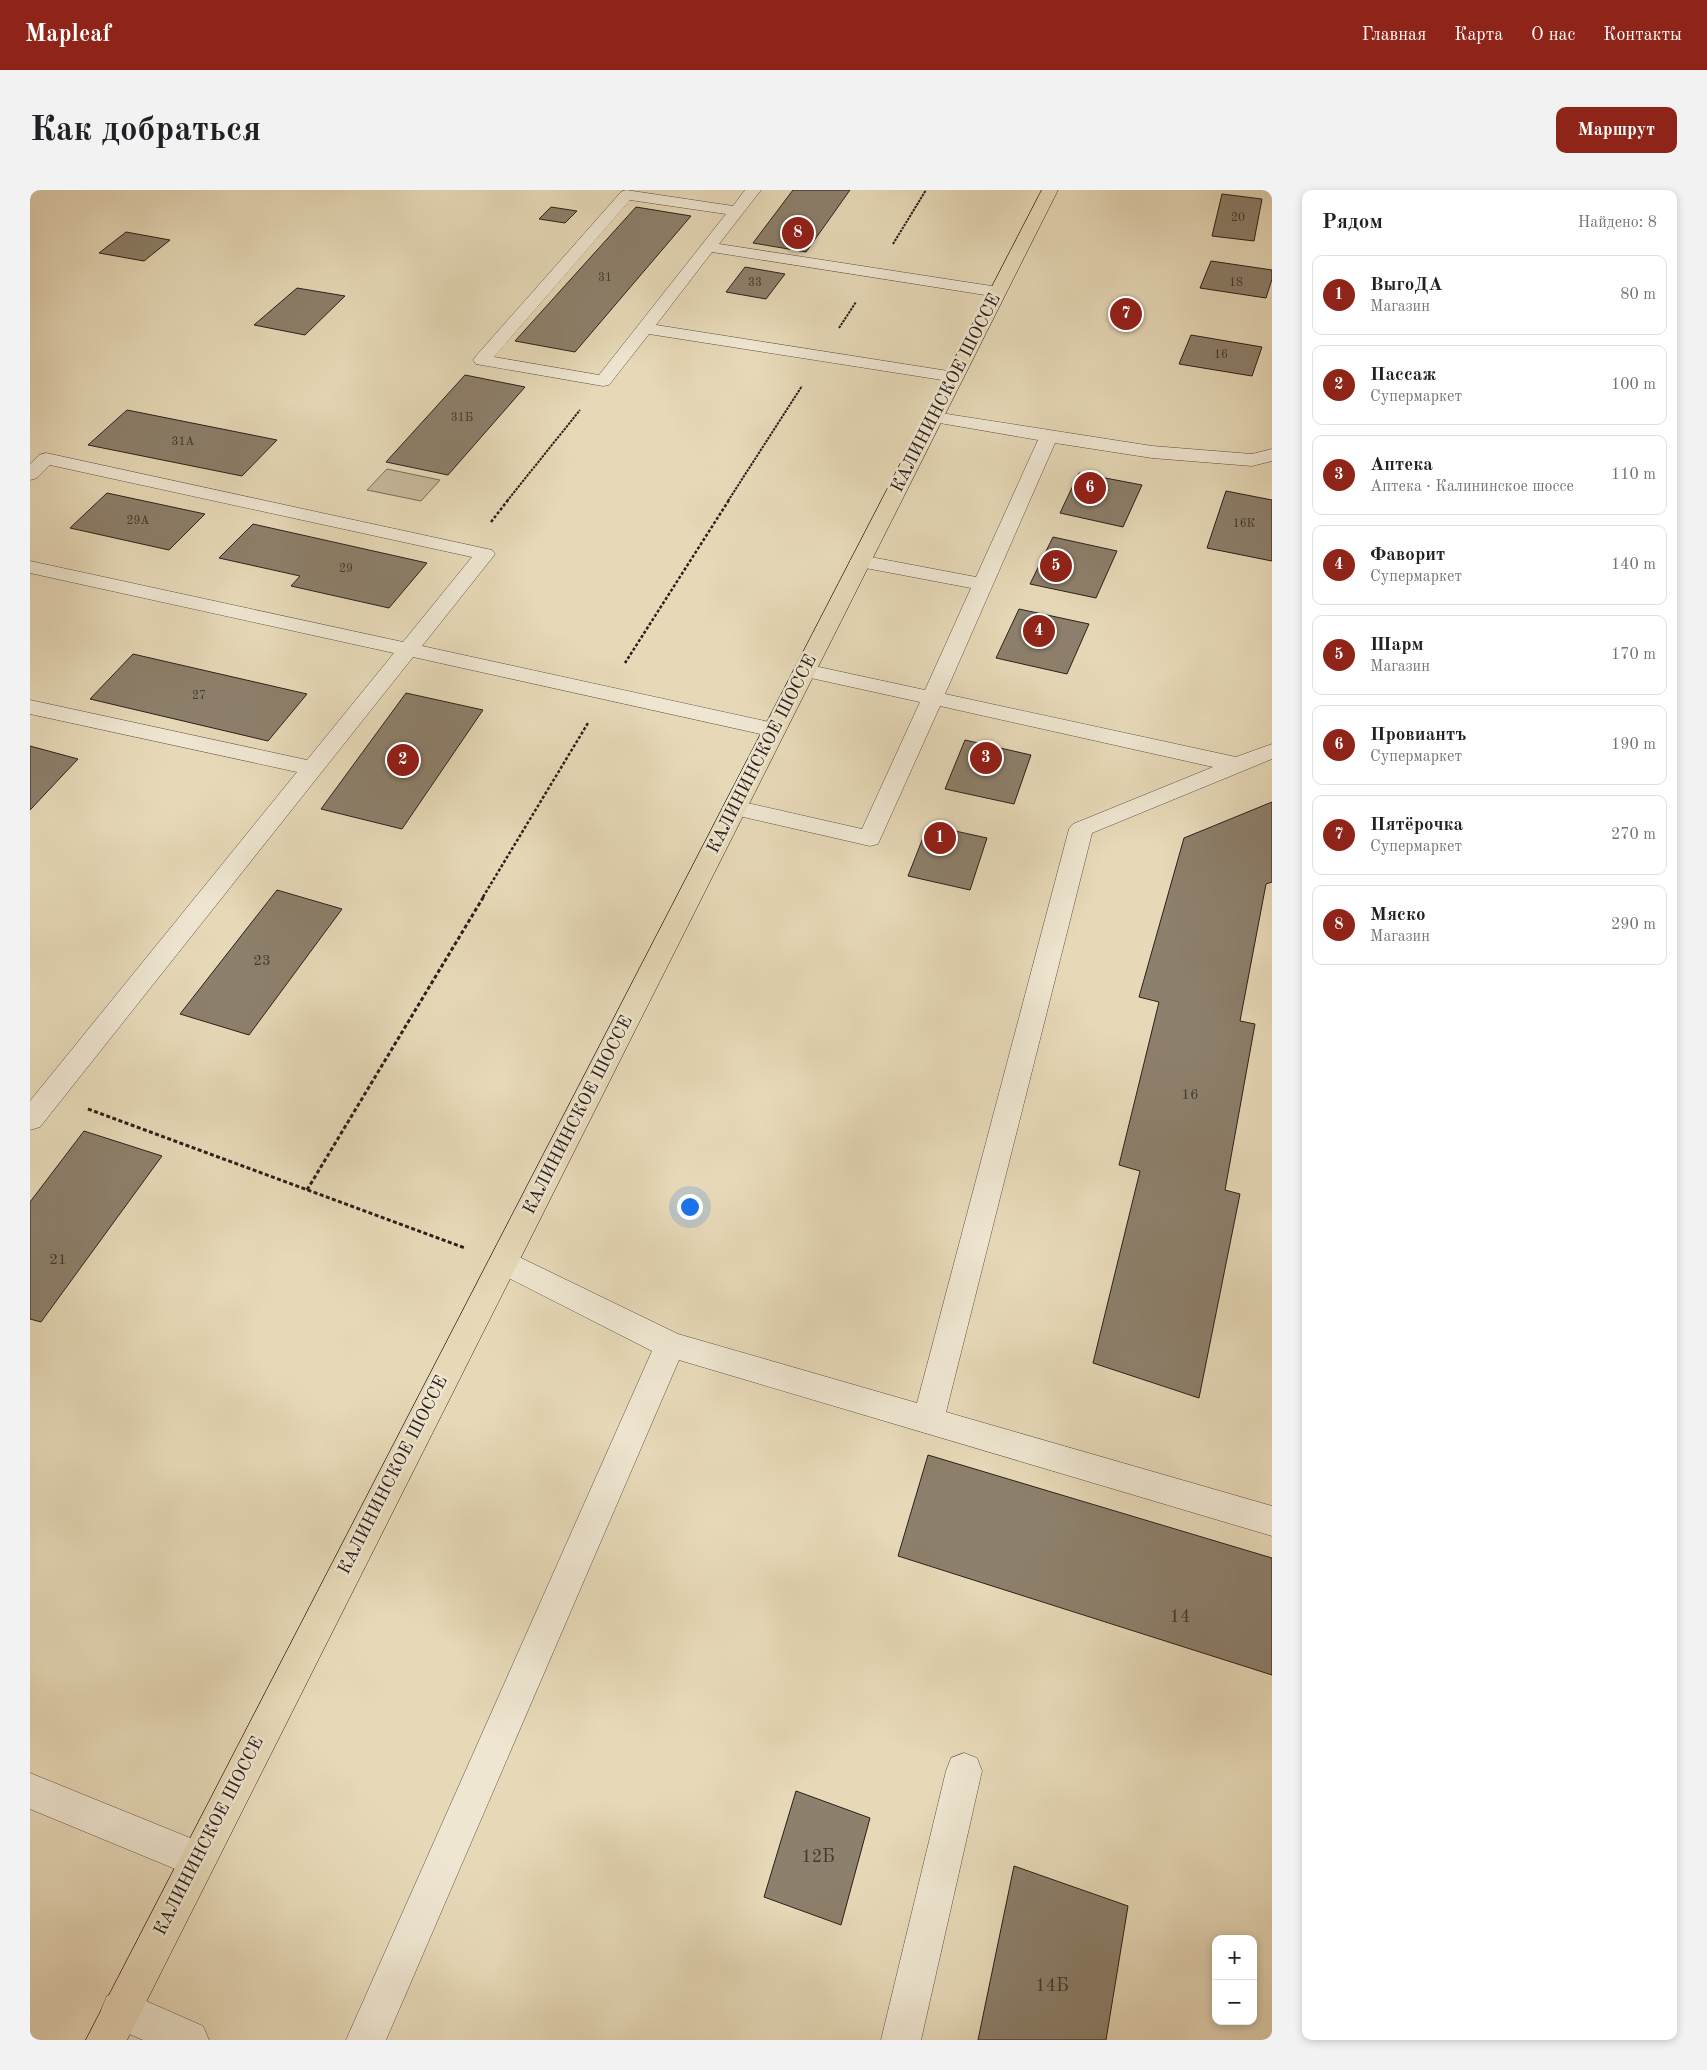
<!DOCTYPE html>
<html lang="ru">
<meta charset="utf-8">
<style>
body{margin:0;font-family:"Old Standard TT",serif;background:#f2f2f2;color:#202124}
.controls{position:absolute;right:15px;bottom:15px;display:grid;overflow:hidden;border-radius:10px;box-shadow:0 2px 8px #0003}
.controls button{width:45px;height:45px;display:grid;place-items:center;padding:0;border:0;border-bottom:1px solid #e0e0e0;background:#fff;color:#202124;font:25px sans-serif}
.you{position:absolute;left:659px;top:1016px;width:18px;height:18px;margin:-12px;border:4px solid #fff;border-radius:50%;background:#1a73e8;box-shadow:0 0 0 8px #1a73e833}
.badge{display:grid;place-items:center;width:32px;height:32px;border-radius:50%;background:#8f2418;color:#fff;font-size:16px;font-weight:700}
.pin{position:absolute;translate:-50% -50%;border:2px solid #fff;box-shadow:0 1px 5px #0006}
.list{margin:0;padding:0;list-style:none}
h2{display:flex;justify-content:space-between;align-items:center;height:65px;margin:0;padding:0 20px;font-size:21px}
h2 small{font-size:16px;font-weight:400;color:#757577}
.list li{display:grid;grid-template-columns:32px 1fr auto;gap:15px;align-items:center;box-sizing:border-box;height:80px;margin:0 10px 10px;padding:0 10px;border:1px solid #e0e0e0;border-radius:10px}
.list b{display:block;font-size:19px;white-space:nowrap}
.list p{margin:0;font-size:16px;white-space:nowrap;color:#757577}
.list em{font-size:16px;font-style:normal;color:#757577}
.map{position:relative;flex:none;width:1242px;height:1850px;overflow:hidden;border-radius:10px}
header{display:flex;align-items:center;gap:30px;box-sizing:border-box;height:70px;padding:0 25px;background:#8f2418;color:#fff}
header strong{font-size:24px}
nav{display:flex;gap:28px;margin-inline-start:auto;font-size:18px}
.intro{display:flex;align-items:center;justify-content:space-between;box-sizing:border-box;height:120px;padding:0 30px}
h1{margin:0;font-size:35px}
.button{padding:12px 22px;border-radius:10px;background:#8f2418;color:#fff;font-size:18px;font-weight:700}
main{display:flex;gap:30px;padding:0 30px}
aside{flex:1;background:#fff;border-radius:10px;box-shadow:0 2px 8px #0003}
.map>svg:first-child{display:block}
.green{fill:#c7b99d;stroke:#7a6c5b}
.building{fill:#8d806c;stroke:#2c1f19}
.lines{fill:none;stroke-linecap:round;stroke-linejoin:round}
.minor-casing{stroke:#5b4e41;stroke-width:1}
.major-casing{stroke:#2c1f19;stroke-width:1}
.path-far2{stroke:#2c1f19;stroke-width:2;stroke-dasharray:2.5 1;stroke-linecap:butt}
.path-far1{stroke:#2c1f19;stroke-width:2.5;stroke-dasharray:3 2;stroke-linecap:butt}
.path{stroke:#2c1f19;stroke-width:3;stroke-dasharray:4 2.5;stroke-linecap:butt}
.minor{fill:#efe6d1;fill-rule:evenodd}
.major{fill:#e7d9b8;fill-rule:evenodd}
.labels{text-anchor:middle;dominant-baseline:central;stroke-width:5;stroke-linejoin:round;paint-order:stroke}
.far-number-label{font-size:12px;fill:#44372e}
.number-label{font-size:15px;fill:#44372e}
.street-label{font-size:18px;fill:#2c1f19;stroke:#efe6d1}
.near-number-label{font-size:18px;fill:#44372e}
</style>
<header>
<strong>Mapleaf</strong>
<nav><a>Главная</a><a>Карта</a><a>О нас</a><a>Контакты</a></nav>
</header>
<div class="intro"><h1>Как добраться</h1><a class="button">Маршрут</a></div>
<main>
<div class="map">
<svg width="1242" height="1850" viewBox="0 0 1242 1850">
<rect width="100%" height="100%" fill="#e7d9b8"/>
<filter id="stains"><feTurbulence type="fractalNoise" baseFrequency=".004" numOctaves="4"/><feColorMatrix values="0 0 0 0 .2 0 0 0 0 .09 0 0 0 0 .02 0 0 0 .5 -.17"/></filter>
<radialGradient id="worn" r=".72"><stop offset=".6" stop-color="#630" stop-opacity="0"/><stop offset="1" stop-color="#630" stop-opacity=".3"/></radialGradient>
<polygon class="green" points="357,279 410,290 391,311 337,300"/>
<g class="building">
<polygon points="763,0 820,0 776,62 723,53"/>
<polygon points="1192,4 1232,9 1224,51 1182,46"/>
<polygon points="521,17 547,21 535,33 509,29"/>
<polygon points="606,17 661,26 545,162 485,151"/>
<polygon points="96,42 140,50 114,71 69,63"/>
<polygon points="1181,71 1242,80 1242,89 1236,108 1170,98"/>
<polygon points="715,77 755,84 736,109 696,102"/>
<polygon points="267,98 315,106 275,145 224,135"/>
<polygon points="1161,145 1232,157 1222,186 1149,174"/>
<polygon points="435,185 495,197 418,285 356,272"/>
<polygon points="97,220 247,250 212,286 58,255"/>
<polygon points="1049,283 1112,295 1093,337 1030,323"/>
<polygon points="1196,301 1242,310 1242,371 1177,358"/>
<polygon points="77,303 175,324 139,360 40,338"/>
<polygon points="223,334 397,373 359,418 261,396 270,386 189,368"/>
<polygon points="1023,347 1087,361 1066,408 1000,394"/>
<polygon points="989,419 1059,434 1037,484 966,468"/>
<polygon points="103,464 277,504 238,551 60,509"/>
<polygon points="376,503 453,520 372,639 291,619"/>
<polygon points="935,550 1001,565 984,614 915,599"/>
<polygon points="0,556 48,569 0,620"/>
<polygon points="1242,612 1242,692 1236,694 1210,831 1225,834 1195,1000 1210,1004 1169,1208 1063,1173 1110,981 1089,975 1129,812 1109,807 1154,648"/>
<polygon points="898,635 957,648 940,700 878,686"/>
<polygon points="247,700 312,719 219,845 150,824"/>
<polygon points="54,941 132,966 11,1132 0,1129 0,1012"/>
<polygon points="898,1265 1242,1368 1242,1485 868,1366"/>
<polygon points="766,1601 840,1628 811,1735 734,1707"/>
<polygon points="984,1676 1098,1716 1076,1850 948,1850"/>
</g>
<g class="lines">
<defs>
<g id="minor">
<path d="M596,0L703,16L715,0H731L689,54L968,97L974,98L976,102L974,106L968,107L682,62L626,135L931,183L934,187L931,191L925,192L619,144L579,195L573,196L446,174L443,170L446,166L591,2ZM600,10L696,24L569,185L464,167Z"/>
<polygon points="904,222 1122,256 1222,264 1242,259 1242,271 1222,276 1122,268 1025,253 915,504 1206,567 1242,554 1242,569 1062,643 916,1222 1242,1316 1242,1346 649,1170 356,1850 316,1850 622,1161 463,1080 458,1072 463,1064 473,1060 483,1064 648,1144 887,1213 1039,639 1043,634 1183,577 910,516 848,654 840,656 696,623 692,618 696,613 704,610 832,639 890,512 767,485 764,480 767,475 775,474 895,500 941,398 830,377 823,375 820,371 823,367 830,365 946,387 1008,250 898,231 895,227 898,223"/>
<polygon points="16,263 462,360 465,364 462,368 392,456 744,533 752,535 755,540 752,545 744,547 383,467 10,937 0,940 0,911 267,582 0,524 0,510 277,570 364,463 0,383 0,371 373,452 442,367 20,275 7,288 0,290 0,274 9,265"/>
<polygon points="934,1563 947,1568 952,1581 891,1850 851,1850 916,1581 921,1568"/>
<polygon points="0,1583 180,1656 186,1669 180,1682 167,1688 0,1619"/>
<polygon points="91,1800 173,1836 179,1850 113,1850 77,1834 71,1820 77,1806"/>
</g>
<polygon id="major" points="1012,0 1028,0 97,1850 56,1850"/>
</defs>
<use href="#minor" class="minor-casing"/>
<use href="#major" class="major-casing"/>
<g class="path-far2">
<polyline points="863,54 896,0"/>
<polyline points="809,138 826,112"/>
<polyline points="477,311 550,220"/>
<polyline points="698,311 772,196"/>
</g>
<g class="path-far1">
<polyline points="461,332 478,310"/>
<polyline points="595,473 699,310"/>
<polyline points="453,707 558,533"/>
</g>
<g class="path">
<polyline points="58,919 435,1058"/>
<polyline points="277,1000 454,706"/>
</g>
<use href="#minor" class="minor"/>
<use href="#major" class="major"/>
</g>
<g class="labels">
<g class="far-number-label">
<text x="1208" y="28">20</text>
<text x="575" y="88">31</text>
<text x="725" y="93">33</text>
<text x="1206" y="93">18</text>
<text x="1191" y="165">16</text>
<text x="432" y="228">31Б</text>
<text x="153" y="252">31А</text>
<text x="108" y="331">29А</text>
<text x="1214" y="334">16К</text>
<text x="316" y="379">29</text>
<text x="169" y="506">27</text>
</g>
<g class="number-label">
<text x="232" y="771">23</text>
<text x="1160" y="905">16</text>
<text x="28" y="1070">21</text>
</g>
<g class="street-label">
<text transform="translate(916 203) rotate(-63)">КАЛИНИНСКОЕ ШОССЕ</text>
<text transform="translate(732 564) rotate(-63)">КАЛИНИНСКОЕ ШОССЕ</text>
<text transform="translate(548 925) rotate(-63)">КАЛИНИНСКОЕ ШОССЕ</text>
<text transform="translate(363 1285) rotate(-63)">КАЛИНИНСКОЕ ШОССЕ</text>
<text transform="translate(179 1646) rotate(-63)">КАЛИНИНСКОЕ ШОССЕ</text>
</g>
<g class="near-number-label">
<text x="1150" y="1427">14</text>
<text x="788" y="1667">12Б</text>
<text x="1022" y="1796">14Б</text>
</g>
</g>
<rect width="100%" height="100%" filter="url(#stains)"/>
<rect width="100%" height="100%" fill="url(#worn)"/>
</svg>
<div class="controls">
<button>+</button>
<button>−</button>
</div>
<div class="you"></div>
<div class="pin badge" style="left:910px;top:648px">1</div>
<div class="pin badge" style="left:373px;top:570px">2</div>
<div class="pin badge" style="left:956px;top:568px">3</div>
<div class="pin badge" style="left:1009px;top:441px">4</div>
<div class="pin badge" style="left:1026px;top:376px">5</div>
<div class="pin badge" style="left:1060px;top:298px">6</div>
<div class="pin badge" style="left:1096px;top:124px">7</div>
<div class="pin badge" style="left:768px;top:43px">8</div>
</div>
<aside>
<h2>Рядом<small>Найдено: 8</small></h2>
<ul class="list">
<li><span class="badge">1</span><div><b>ВыгоДА</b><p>Магазин</p></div><em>80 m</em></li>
<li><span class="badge">2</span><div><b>Пассаж</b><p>Супермаркет</p></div><em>100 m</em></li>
<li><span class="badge">3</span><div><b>Аптека</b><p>Аптека · Калининское шоссе</p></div><em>110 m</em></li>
<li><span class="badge">4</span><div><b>Фаворит</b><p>Супермаркет</p></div><em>140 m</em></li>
<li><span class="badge">5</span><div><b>Шарм</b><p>Магазин</p></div><em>170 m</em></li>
<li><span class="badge">6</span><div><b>Провиантъ</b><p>Супермаркет</p></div><em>190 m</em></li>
<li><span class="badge">7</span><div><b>Пятёрочка</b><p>Супермаркет</p></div><em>270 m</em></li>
<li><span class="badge">8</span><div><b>Мяско</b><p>Магазин</p></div><em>290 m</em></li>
</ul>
</aside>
</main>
